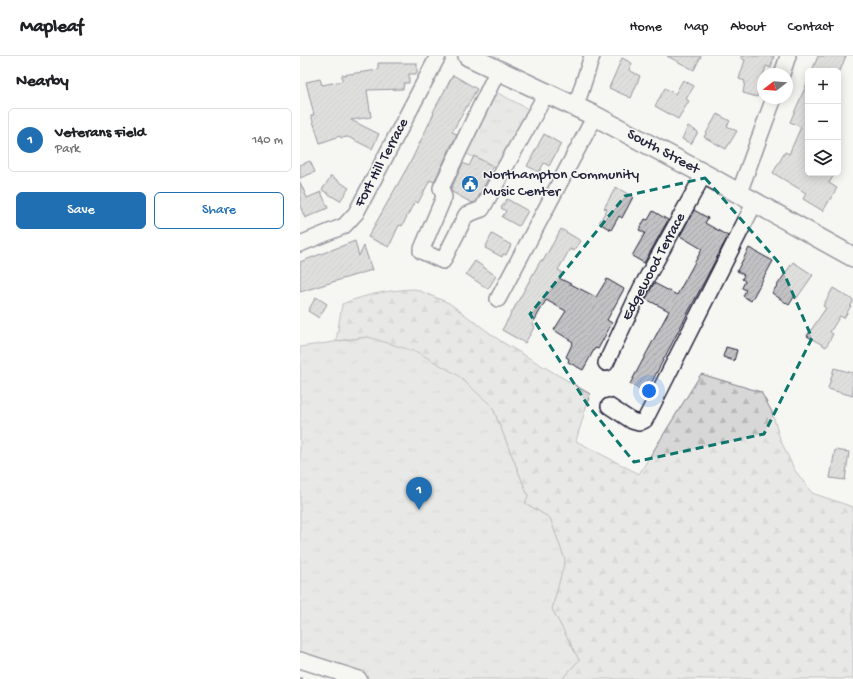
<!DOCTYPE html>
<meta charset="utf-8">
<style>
body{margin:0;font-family:"Gochi Hand",sans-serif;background:#f6f6f6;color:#202124}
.controls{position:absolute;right:12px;top:12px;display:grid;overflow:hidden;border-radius:6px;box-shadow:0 2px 10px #0003}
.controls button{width:36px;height:36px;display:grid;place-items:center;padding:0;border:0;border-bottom:1px solid #e0e0e0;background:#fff;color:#202124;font:20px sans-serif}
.compass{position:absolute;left:457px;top:12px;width:36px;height:36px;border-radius:50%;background:#fff;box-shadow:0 2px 10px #0003;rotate:253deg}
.you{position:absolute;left:349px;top:335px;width:14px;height:14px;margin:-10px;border:3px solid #fff;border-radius:50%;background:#1a73e8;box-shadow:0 0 0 6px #1a73e833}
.badge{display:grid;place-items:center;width:26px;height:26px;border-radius:50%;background:#1f6fb2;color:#fff;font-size:13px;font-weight:700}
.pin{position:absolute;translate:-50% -33px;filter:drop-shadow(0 1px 2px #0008)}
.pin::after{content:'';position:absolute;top:21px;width:14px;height:12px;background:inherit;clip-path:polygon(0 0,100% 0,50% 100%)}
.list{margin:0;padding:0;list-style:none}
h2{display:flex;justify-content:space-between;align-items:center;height:52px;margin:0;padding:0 16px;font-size:17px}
h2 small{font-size:13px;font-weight:400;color:#757577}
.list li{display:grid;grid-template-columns:26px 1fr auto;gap:12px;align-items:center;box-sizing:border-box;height:64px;margin:0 8px 8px;padding:0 8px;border:1px solid #e0e0e0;border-radius:6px}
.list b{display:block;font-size:15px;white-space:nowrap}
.list p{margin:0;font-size:13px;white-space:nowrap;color:#757577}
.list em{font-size:13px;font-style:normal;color:#757577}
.actions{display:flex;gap:8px;padding:12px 16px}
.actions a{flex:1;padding:9px 0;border:1px solid #1f6fb2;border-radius:6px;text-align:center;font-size:14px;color:#1f6fb2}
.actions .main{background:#1f6fb2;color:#fff}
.icon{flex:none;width:22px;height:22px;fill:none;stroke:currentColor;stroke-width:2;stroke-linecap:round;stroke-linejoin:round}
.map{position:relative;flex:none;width:553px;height:623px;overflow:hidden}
header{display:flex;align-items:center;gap:24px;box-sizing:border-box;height:56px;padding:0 20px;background:#fff;border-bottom:1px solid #e0e0e0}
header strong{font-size:19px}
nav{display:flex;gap:22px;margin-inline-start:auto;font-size:14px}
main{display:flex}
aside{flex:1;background:#fff}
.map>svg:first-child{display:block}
.forest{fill:url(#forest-firs);stroke:#7c7c89}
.park{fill:url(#park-tufts);stroke:#7c7c89}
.building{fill:url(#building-hatch);stroke:#22223b}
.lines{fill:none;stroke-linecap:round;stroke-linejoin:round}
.minor-casing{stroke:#22223b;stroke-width:18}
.major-casing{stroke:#22223b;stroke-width:22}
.path{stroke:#22223b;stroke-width:2;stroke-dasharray:3 3;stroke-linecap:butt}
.minor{stroke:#f6f6f2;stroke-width:15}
.major{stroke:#f6f6f2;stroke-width:19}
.marked{fill:none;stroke:#0f766e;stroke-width:3;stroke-dasharray:8 5;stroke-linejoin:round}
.labels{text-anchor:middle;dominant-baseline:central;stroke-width:3;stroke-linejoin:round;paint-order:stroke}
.street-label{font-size:15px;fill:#22223b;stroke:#f6f6f2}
.poi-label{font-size:15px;fill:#22223b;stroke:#f6f6f2;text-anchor:start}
</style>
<header>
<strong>Mapleaf</strong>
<nav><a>Home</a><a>Map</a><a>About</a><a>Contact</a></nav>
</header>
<main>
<aside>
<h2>Nearby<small></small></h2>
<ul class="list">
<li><span class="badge">1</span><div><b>Veterans Field</b><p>Park</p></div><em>140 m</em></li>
</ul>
<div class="actions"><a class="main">Save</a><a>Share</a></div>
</aside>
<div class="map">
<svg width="553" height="623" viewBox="0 0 553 623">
<defs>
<pattern id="forest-firs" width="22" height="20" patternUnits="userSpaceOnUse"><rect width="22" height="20" fill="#d7d7d7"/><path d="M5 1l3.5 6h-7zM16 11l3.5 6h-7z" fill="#b8b8b9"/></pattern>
<pattern id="park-tufts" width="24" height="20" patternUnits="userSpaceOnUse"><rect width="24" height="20" fill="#d7d7d7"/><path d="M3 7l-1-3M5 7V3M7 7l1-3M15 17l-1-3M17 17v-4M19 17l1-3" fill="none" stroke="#b8b8b9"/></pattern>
<pattern id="building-hatch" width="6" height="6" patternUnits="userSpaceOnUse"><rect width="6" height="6" fill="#c2c2c4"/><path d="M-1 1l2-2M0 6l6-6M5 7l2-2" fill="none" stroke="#a6a6a9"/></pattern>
</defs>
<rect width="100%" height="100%" fill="#f6f6f2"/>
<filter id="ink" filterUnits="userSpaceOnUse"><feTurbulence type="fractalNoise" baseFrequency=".025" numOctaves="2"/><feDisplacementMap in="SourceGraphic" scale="8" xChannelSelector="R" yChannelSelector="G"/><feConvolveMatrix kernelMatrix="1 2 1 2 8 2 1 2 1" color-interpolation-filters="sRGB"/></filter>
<g filter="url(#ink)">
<path class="forest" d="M115,233L149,247L202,286L290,338L276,385L339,418L401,318L461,336L472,356L480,383L494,413L512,437L553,451V623H262L279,604L252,553L265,504L250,462L225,447L228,440L192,350L68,281L36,285L42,248C67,238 89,234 115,233Z"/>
<g class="park">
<polygon points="194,35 232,55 201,115 163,96"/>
<polygon points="68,281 117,296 156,318 192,350 228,440 225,447 250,462 265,504 252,553 279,604 262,623 69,623 6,606 0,608 0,291"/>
</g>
<g class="building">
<polygon points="367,0 401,0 394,14"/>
<polygon points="441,0 474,0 471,12 466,10 457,41 443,37 445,25 439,23 445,4 441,2"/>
<polygon points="518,0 546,0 540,15 512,15"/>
<polygon points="322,2 332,7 329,14 340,20 331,42 309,32"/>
<polygon points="78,7 117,7 117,18 109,18 109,27 104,27 103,33 67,34 71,61 51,64 79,78 72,93 48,81 41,82 40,80 20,87 11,59 14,59 6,26 20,23 22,29 42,25 42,19 78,14"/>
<polygon points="153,19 177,33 152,76 157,78 134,126 130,124 118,147 115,145 102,170 99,169 89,191 68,181 112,103 134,57 133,56"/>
<polygon points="383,24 394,30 386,43 389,45 378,63 355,50 365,32 375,38"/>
<polygon points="508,25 508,117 535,117 529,127 537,132 523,155 503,143 506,137 473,117 485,96 489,98 501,71 490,66"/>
<polygon points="417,58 430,65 427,70 437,75 426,93 404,81"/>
<polygon points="388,70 398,76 391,88 382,83"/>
<polygon points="244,78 261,88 249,110 244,107 239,116 227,110"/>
<polygon points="174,100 193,110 187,121 189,121 176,146 172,147 152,136 151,133 163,107 169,110"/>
<polygon points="10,105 15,116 0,122 0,109"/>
<polygon points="31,120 49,132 40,145 22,134"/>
<polygon points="0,126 7,142 21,136 28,152 5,162 0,150"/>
<polygon points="316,131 333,141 322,162 319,160 311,174 299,167 307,153 304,152"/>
<polygon points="207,143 228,155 220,169 218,170 202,161 206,155 201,152"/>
<polygon points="394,154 408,162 405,167 428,180 346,337 330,328 369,255 346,243 354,227 377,239 402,193 380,180"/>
<polygon points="353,155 368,164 344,207 332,200 345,177 339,174 345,163 348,164"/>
<polygon points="261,173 281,185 274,195 270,193 258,214 262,216 259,222 296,241 307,223 324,233 307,264 312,267 298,293 295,292 283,314 268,306 269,303 266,301 273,286 254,274 266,255 246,244 232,269 235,270 225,287 202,274 237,211 241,204 243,205"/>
<polygon points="192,178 211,189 206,199 203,198 202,201 185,192"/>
<polygon points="55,185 59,200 64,190 72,214 0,236 0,206"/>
<polygon points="449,192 473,205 451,245 443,240 446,234 442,232 445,225 442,223 444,219 437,215"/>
<polygon points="175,205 196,220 188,233 166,218"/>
<polygon points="493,206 513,219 496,243 494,241 489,249 472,237"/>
<polygon points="533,232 553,244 553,246 544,262 540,260 530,276 533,278 526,291 507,280 526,252 523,250"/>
<polygon points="16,241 27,248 19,262 8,255"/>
<polygon points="426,291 437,294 434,305 423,301"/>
<polygon points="534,312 553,317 553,340 528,333"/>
<polygon points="535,394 549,396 545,424 530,422"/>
</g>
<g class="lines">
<defs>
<g id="minor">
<polyline points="198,14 141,132 144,141 121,195 143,205 166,159 182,153 247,36"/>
<polyline points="482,18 488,0"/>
<polyline points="276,50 292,0"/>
<polyline points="439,137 474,42"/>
<polyline points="0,188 44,170 56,157 138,0"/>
<polyline points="198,243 295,60"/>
<polyline points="306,307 341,232 404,118"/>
<polyline points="309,350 332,365 339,367 345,364 455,146"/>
<polyline points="0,604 59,623"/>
</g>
<polyline id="major" points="168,0 295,60 404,118 553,201"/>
</defs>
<use href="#minor" class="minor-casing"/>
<use href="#major" class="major-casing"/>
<polyline class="path" points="0,622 2,623"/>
<use href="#minor" class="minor"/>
<use href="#major" class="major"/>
</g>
</g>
<path d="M0 0H553V623H0ZM405,122L480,208L512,282L464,378L334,406L287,348L230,258L325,140Z" fill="#f6f6f2" fill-opacity=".55" fill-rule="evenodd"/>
<path class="marked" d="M405,122L480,208L512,282L464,378L334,406L287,348L230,258L325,140Z"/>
<defs>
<symbol id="civic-disc" viewBox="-11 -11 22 22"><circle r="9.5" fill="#1f6fb2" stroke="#f6f6f2"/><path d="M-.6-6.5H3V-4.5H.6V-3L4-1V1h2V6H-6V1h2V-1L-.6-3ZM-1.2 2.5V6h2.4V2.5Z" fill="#fff"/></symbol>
</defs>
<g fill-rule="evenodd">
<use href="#civic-disc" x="160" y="118" width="20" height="20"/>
</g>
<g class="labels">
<g class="street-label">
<text transform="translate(363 96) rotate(28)">South Street</text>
<text transform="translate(82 107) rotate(-62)">Fort Hill Terrace</text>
<text transform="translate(354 211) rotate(-62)">Edgewood Terrace</text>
</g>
<g class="poi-label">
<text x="183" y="119">Northampton Community<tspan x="183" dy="17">Music Center</tspan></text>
</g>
</g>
</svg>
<div class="controls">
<button>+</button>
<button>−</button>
<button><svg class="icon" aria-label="layers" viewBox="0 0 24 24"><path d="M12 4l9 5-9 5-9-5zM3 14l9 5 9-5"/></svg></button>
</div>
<svg class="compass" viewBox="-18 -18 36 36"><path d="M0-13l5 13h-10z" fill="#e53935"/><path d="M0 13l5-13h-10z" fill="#757577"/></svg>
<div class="you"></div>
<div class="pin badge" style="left:119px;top:454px">1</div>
</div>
</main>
